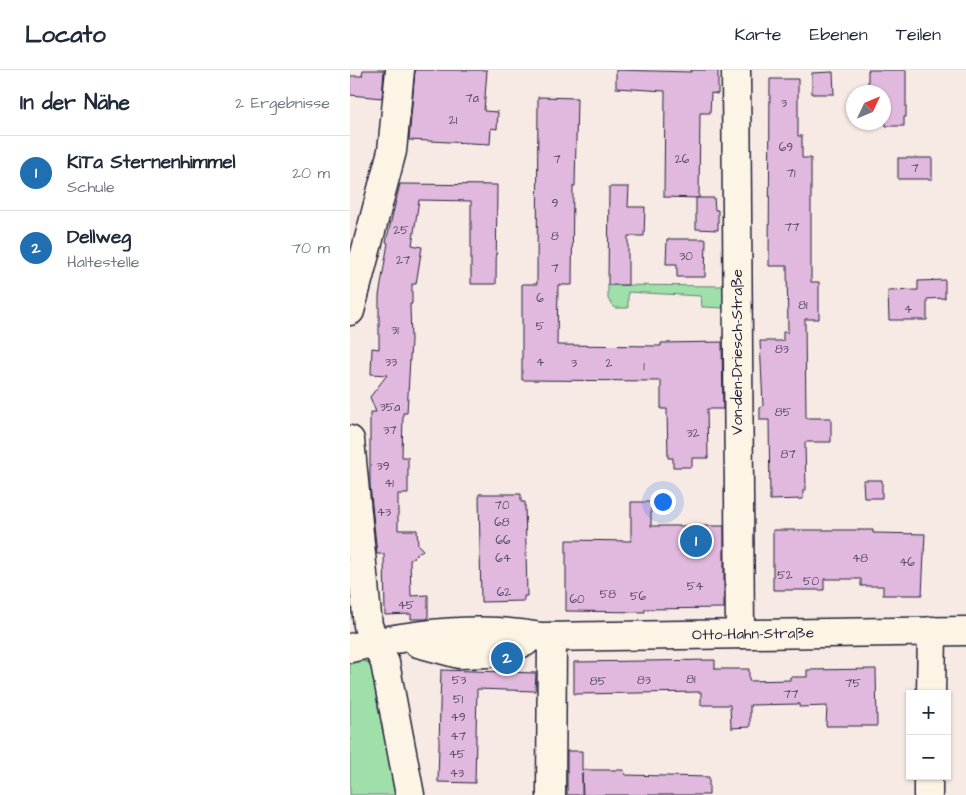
<!DOCTYPE html>
<html lang="de">
<meta charset="utf-8">
<style>
body{margin:0;font-family:"Architects Daughter",sans-serif;background:#f2f2f3;color:#1f2937}
.controls{position:absolute;right:15px;bottom:15px;display:grid;overflow:hidden;border-radius:0px;box-shadow:0 1px 4px #0004}
.controls button{width:45px;height:45px;display:grid;place-items:center;padding:0;border:0;border-bottom:1px solid #e0e1e3;background:#fff;color:#1f2937;font:25px sans-serif}
.compass{position:absolute;left:496px;top:15px;width:45px;height:45px;border-radius:50%;background:#fff;box-shadow:0 1px 4px #0004;rotate:46deg}
.you{position:absolute;left:312px;top:431px;width:18px;height:18px;margin:-12px;border:4px solid #fff;border-radius:50%;background:#1a73e8;box-shadow:0 0 0 8px #1a73e833}
.badge{display:grid;place-items:center;width:32px;height:32px;border-radius:50%;background:#1f6fb2;color:#fff;font-size:16px;font-weight:700}
.pin{position:absolute;translate:-50% -50%;border:2px solid #fff;box-shadow:0 1px 5px #0006}
.list{margin:0;padding:0;list-style:none}
h2{display:flex;justify-content:space-between;align-items:center;height:65px;margin:0;padding:0 20px;font-size:21px}
h2 small{font-size:16px;font-weight:400;color:#747a83}
.list li{display:grid;grid-template-columns:32px 1fr auto;gap:15px;align-items:center;box-sizing:border-box;height:75px;padding:0 20px;border-top:1px solid #e0e1e3}
.list b{display:block;font-size:19px;white-space:nowrap}
.list p{margin:0;font-size:16px;white-space:nowrap;color:#747a83}
.list em{font-size:16px;font-style:normal;color:#747a83}
.map{position:relative;flex:none;width:616px;height:725px;overflow:hidden}
header{display:flex;align-items:center;gap:30px;box-sizing:border-box;height:70px;padding:0 25px;background:#fff;border-bottom:1px solid #e0e1e3}
header strong{font-size:24px}
nav{display:flex;gap:28px;margin-inline-start:auto;font-size:18px}
main{display:flex}
aside{flex:1;background:#fff}
.map>svg:first-child{display:block}
.green{fill:#9fe0aa;stroke:#608172}
.building{fill:#e1b8de;stroke:#22223b}
.lines{fill:none;stroke-linecap:round;stroke-linejoin:round}
.minor-casing{stroke:#22223b;stroke-width:31}
.minor{stroke:#fcf5e5;stroke-width:28}
.labels{text-anchor:middle;dominant-baseline:central;stroke-width:5;stroke-linejoin:round;paint-order:stroke}
.number-label{font-size:12px;fill:#524864}
.street-label{font-size:15px;fill:#22223b;stroke:#fcf5e5}
</style>
<header>
<strong>Locato</strong>
<nav><a>Karte</a><a>Ebenen</a><a>Teilen</a></nav>
</header>
<main>
<aside>
<h2>In der Nähe<small>2 Ergebnisse</small></h2>
<ul class="list">
<li><span class="badge">1</span><div><b>KiTa Sternenhimmel</b><p>Schule</p></div><em>20 m</em></li>
<li><span class="badge">2</span><div><b>Dellweg</b><p>Haltestelle</p></div><em>70 m</em></li>
</ul>
</aside>
<div class="map">
<svg width="616" height="725" viewBox="0 0 616 725">
<rect width="100%" height="100%" fill="#f7e9e4"/>
<filter id="ink" filterUnits="userSpaceOnUse"><feTurbulence type="fractalNoise" baseFrequency=".02" numOctaves="2"/><feDisplacementMap in="SourceGraphic" scale="10" xChannelSelector="R" yChannelSelector="G"/><feConvolveMatrix kernelMatrix="1 2 1 2 8 2 1 2 1" color-interpolation-filters="sRGB"/></filter>
<g filter="url(#ink)">
<g class="green">
<polygon points="258,215 374,216 375,238 352,237 351,226 278,222 278,238 265,238 258,229"/>
<polygon points="12,591 22,593 48,725 0,725 0,594"/>
</g>
<g class="building">
<polygon points="13,0 34,0 32,28 0,25 0,6 12,6"/>
<polygon points="65,0 137,0 134,41 148,42 147,59 141,58 140,74 59,70"/>
<polygon points="266,0 341,2 341,0 368,0 368,24 361,23 360,43 350,43 349,128 314,127 315,21 266,18"/>
<polygon points="518,0 556,0 556,47 554,47 554,56 536,56 534,22 518,22"/>
<polygon points="483,2 484,24 462,24 462,3"/>
<polygon points="420,9 448,9 448,66 452,66 452,88 461,88 461,212 469,212 469,249 455,249 456,348 481,348 481,372 455,372 456,420 453,420 453,429 420,430 419,350 410,350 410,338 413,336 410,271 433,271 433,262 438,262 437,196 419,196"/>
<polygon points="188,27 227,28 225,116 223,116 222,215 208,215 207,275 311,276 311,273 372,272 373,339 357,339 358,388 342,388 342,397 323,397 323,388 318,388 317,339 311,339 311,311 172,310 172,214 187,214"/>
<rect x="548" y="88" width="34" height="21"/>
<polygon points="50,114 147,115 146,214 121,214 121,131 69,130 62,175 72,177 66,214 62,214 62,234 60,234 61,270 57,343 53,343 52,387 58,387 58,424 48,424 48,460 67,460 68,475 73,480 60,490 61,526 78,525 78,549 61,549 61,544 35,545 34,484 27,484 20,415 20,342 26,342 20,327 37,305 21,304 22,278 29,279 29,226 38,173 36,172"/>
<polygon points="259,117 279,117 278,137 295,137 294,166 278,166 278,215 258,215"/>
<polygon points="346,128 364,128 365,140 368,140 368,160 346,159"/>
<polygon points="317,169 356,169 355,207 327,207 327,194 316,194"/>
<polygon points="595,210 595,228 577,229 577,250 539,250 538,221 568,220 568,211"/>
<polygon points="513,410 532,410 532,428 514,428"/>
<polygon points="129,424 171,424 171,432 175,432 177,526 174,526 174,531 131,532"/>
<polygon points="281,432 301,432 301,456 374,456 374,538 295,539 295,542 216,541 216,470 281,471"/>
<polygon points="423,460 523,460 523,463 575,464 572,525 533,525 533,516 511,516 511,509 474,509 474,520 423,520"/>
<polygon points="365,590 365,599 399,599 399,611 440,610 440,607 457,607 457,600 526,599 527,656 476,656 477,636 449,637 449,634 400,635 400,657 381,658 380,635 351,635 351,622 224,624 224,592"/>
<polygon points="91,600 186,603 185,621 127,619 125,713 88,712"/>
<polygon points="217,681 232,681 232,700 274,700 275,705 359,707 359,725 233,725 232,703 232,725 217,725"/>
</g>
<g class="lines">
<defs>
<g id="minor">
<polyline points="386,0 390,564"/>
<polyline points="0,241 42,81 50,0"/>
<polyline points="0,370 18,556 35,593 60,725"/>
<polyline points="68,573 109,584 137,583 175,572"/>
<path d="M0,578C61,564 128,555 191,567L616,561"/>
<polyline points="581,624 582,561"/>
<polyline points="201,725 202,567"/>
<polyline points="578,725 578,706"/>
</g>
</defs>
<use href="#minor" class="minor-casing"/>
<use href="#minor" class="minor"/>
</g>
</g>
<g class="labels">
<g class="number-label">
<text x="122" y="28">7a</text>
<text x="434" y="33">3</text>
<text x="103" y="50">21</text>
<text x="436" y="77">69</text>
<text x="207" y="89">7</text>
<text x="332" y="89">26</text>
<text x="565" y="98">7</text>
<text x="441" y="103">71</text>
<text x="205" y="133">9</text>
<text x="442" y="157">77</text>
<text x="51" y="160">25</text>
<text x="205" y="166">8</text>
<text x="336" y="186">30</text>
<text x="53" y="190">27</text>
<text x="205" y="198">7</text>
<text x="190" y="228">6</text>
<text x="453" y="235">81</text>
<text x="558" y="239">4</text>
<text x="190" y="256">5</text>
<text x="45" y="260">31</text>
<text x="432" y="279">83</text>
<text x="41" y="292">33</text>
<text x="190" y="292">4</text>
<text x="224" y="293">3</text>
<text x="259" y="293">2</text>
<text x="294" y="296">1</text>
<text x="40" y="337">35a</text>
<text x="433" y="342">85</text>
<text x="40" y="360">37</text>
<text x="343" y="363">32</text>
<text x="438" y="384">87</text>
<text x="33" y="396">39</text>
<text x="39" y="413">41</text>
<text x="152" y="435">70</text>
<text x="34" y="442">43</text>
<text x="152" y="452">68</text>
<text x="153" y="470">66</text>
<text x="153" y="488">64</text>
<text x="510" y="488">48</text>
<text x="557" y="492">46</text>
<text x="435" y="505">52</text>
<text x="461" y="511">50</text>
<text x="345" y="516">54</text>
<text x="154" y="522">62</text>
<text x="258" y="524">58</text>
<text x="288" y="526">56</text>
<text x="227" y="529">60</text>
<text x="56" y="535">45</text>
<text x="341" y="609">81</text>
<text x="109" y="610">53</text>
<text x="294" y="610">83</text>
<text x="248" y="611">85</text>
<text x="503" y="613">75</text>
<text x="441" y="624">77</text>
<text x="108" y="629">51</text>
<text x="108" y="647">49</text>
<text x="108" y="666">47</text>
<text x="107" y="684">45</text>
<text x="107" y="703">43</text>
</g>
<g class="street-label">
<text transform="translate(387 282) rotate(-90)">Von-den-Driesch-Straße</text>
<text transform="translate(403 564) rotate(-1)">Otto-Hahn-Straße</text>
</g>
</g>
</svg>
<div class="controls">
<button>+</button>
<button>−</button>
</div>
<svg class="compass" viewBox="-18 -18 36 36"><path d="M0-13l5 13h-10z" fill="#e53935"/><path d="M0 13l5-13h-10z" fill="#747a83"/></svg>
<div class="you"></div>
<div class="pin badge" style="left:346px;top:471px">1</div>
<div class="pin badge" style="left:157px;top:588px">2</div>
</div>
</main>
